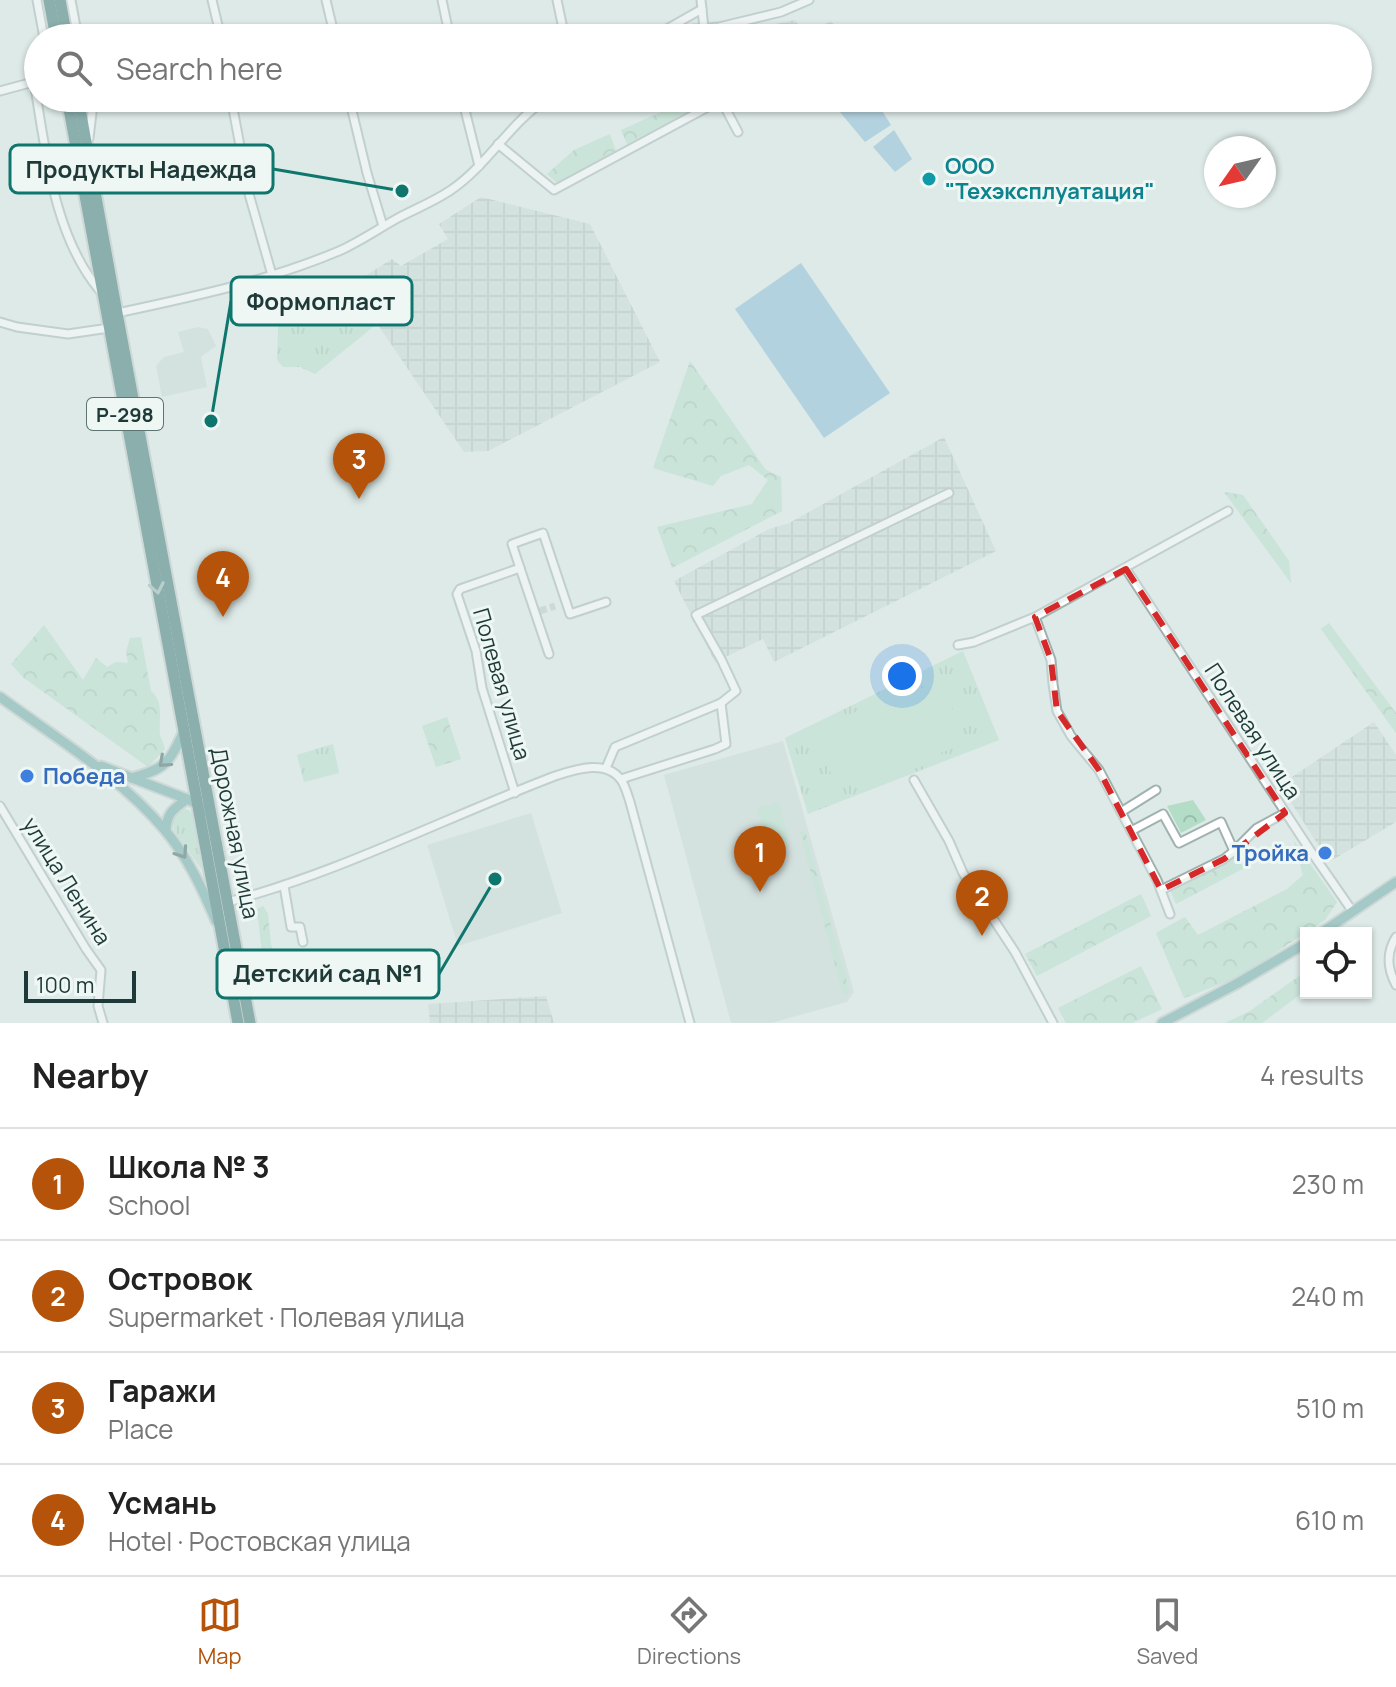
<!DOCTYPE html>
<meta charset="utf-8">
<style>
body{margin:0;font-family:Manrope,sans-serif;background:#f2f2f2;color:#222}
.controls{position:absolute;right:24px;bottom:24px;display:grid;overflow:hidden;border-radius:0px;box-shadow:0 2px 6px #0004}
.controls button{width:72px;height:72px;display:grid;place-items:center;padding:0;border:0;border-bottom:2px solid #e0e0e0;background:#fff;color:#222;font:40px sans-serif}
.compass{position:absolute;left:1204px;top:136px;width:72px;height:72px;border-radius:50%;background:#fff;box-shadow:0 2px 6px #0004;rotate:236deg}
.scale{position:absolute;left:24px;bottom:20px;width:112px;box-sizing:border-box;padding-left:8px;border:4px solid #1e3a38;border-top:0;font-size:22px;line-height:28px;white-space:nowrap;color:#1e3a38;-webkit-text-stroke:6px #eef7f4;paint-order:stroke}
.you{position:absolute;left:902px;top:676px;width:28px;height:28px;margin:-20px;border:6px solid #fff;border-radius:50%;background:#1a73e8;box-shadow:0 0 0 12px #1a73e833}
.badge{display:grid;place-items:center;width:52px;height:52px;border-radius:50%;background:#b45309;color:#fff;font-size:26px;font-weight:700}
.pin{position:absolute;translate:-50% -66px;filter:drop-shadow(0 2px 4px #0008)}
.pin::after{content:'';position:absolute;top:42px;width:28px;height:24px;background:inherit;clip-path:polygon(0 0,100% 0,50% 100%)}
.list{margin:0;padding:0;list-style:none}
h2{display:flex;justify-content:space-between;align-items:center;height:104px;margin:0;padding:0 32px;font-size:34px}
h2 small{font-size:26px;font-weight:400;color:#767676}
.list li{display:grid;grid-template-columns:52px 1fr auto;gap:24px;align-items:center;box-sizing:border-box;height:112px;padding:0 32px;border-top:2px solid #e0e0e0}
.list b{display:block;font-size:30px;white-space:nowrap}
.list p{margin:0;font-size:26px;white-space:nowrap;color:#767676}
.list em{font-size:26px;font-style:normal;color:#767676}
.icon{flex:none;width:44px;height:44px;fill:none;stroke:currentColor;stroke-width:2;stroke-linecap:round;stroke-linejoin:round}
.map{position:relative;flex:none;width:1396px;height:1023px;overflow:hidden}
.search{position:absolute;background:#fff;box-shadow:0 2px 6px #0004;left:24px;right:24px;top:24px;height:88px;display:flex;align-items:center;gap:20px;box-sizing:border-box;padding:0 28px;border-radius:44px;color:#767676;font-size:30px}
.sheet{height:552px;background:#fff}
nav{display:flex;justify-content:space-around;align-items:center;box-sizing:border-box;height:112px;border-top:2px solid #e0e0e0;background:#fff;font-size:22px;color:#767676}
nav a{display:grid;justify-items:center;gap:4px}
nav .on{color:#b45309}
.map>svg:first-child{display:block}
.built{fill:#cbdad6}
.industrial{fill:url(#industrial-grid)}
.grass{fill:url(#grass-tufts)}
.forest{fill:url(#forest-crowns)}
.pitch{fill:#b4ddc7}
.water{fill:#81b7d4}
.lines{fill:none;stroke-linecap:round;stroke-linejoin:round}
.minor-tunnel{stroke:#b7c7c4;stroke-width:7;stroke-dasharray:7 3.5;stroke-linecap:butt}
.minor-casing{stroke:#a0b2af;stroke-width:11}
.major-casing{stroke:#bcc4c3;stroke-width:13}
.highway-casing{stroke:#bcc4c3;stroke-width:15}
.minor{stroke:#fff;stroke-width:7}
.major{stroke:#5fa39e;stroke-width:9}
.highway{stroke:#286867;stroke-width:11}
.oneway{stroke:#8bb0ae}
.oneway2{stroke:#325a57}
.marked{fill:none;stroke:#d62828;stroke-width:6;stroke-dasharray:16 10;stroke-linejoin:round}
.culture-dot{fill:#0f9aa8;stroke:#eef7f4;stroke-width:3}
.shop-dot{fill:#3f7fe0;stroke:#eef7f4;stroke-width:3}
.labels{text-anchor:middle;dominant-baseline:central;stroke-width:6;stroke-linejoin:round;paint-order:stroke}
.shield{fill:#eef7f4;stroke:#5c7370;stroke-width:2}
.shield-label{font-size:20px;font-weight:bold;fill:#1e3a38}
.culture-label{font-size:22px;font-weight:bold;fill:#0d838f;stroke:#eef7f4;text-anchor:start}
.street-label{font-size:22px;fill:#1e3a38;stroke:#eef7f4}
.shop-label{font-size:22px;font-weight:bold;fill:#366cbe;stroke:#eef7f4;text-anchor:start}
.leader{fill:none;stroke:#0f766e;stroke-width:3}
.callout-dot{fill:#0f766e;stroke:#eef7f4;stroke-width:3}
.callout{fill:#eef7f4;stroke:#0f766e;stroke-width:3}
.callout-label{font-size:24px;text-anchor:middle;font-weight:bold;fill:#1e3a38}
</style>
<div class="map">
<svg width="1396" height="1023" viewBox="0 0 1396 1023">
<defs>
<pattern id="industrial-grid" width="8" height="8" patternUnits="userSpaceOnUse" patternTransform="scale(2)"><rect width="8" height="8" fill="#cbdad6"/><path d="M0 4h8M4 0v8" fill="none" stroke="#aebcb8"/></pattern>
<pattern id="grass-tufts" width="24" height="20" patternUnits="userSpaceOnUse" patternTransform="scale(2)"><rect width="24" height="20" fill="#b4ddc7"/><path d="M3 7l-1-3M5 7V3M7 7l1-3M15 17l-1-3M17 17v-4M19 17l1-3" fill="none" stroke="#9abeac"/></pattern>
<pattern id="forest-crowns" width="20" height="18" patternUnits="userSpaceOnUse" patternTransform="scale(2)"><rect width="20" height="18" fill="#b4ddc7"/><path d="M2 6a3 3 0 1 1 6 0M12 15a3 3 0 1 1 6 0" fill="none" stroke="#9abeac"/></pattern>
</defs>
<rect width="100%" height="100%" fill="#ddeae7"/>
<g class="built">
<polygon points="198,327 208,329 216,346 201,357 207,387 162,397 156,366 164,357 184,352 178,332"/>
<polygon points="783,741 854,992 847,1002 771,1023 731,1023 664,775"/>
<polygon points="531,813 562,913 458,946 427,845"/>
</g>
<g class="industrial">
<polygon points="795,20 805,34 831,21 845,38 748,38 747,30"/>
<polygon points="481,197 590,224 660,362 488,451 464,452 351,285 392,259 401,266 448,239 439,224"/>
<polygon points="944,437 996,551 774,662 763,639 715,662 674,581 769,529 789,523"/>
<polygon points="1374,722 1396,755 1396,822 1329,862 1280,785"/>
<polygon points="546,996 554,1023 430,1023 428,1004"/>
</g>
<g class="grass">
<polygon points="332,277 347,285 373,327 315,374 300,367 283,367 277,360 279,301"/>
<polygon points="963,651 999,740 808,814 785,738"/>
<polygon points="333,744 339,773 304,782 297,755"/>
<polygon points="185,809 189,810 192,814 202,870 174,830 173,823 175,816"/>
</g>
<g class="forest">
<polygon points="693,98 715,99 627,144 621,130"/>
<polygon points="610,134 616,151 557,183 547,174 574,150"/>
<polygon points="690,361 766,470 781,477 782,511 672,568 657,527 752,504 768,480 749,465 721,476 713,486 653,468"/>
<polygon points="1224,492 1243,495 1289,561 1291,583"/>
<polygon points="1329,623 1396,713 1396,733 1321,629"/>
<path d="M44,625L83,680L96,658L107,667L116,662L128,663L126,652L130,638L141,637L151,691C165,703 158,720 160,736C161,737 165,748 165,749L148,767L24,678L11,664Z"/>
<polygon points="447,717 461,759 436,767 422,726"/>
<polygon points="1193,800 1206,820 1181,833 1167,806"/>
<polygon points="805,831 850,993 843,995 800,832"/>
<polygon points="1294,841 1337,902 1325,920 1237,978 1184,998 1156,933 1185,917 1198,935 1287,889 1303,875"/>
<polygon points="1241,848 1248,866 1176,904 1170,890 1228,860"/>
<polygon points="1141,894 1151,916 1037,976 1025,954"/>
<polygon points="263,906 268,914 271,944 277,961 271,971 264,971 257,909"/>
<polygon points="1141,966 1162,1009 1132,1023 1066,1023 1058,1008"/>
<polygon points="1306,971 1306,990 1262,1023 1225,1023 1250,1011"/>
</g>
<g class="pitch">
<polygon points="942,681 965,744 837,790 814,727"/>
<polygon points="779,802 790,847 768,852 757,808"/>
</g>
<g class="water">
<polygon points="848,98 874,98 891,125 865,142 834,105"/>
<polygon points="894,130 912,159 895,172 873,147"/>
<polygon points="801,263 890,393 824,438 735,309"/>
</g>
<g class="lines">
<polyline class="minor-tunnel" points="540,611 555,606"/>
<defs>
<g id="minor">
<polyline points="37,0 44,38"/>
<polyline points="71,0 78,38"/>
<polyline points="212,0 221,38"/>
<polyline points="326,0 335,38"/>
<polyline points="442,0 450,38"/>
<polyline points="557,0 565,38"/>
<polyline points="701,0 705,38"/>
<polyline points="661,32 719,27 781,12 809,0"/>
<polyline points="651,38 702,9"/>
<path d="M34,82C46,151 53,235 100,291"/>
<polyline points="0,91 37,81"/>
<polyline points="231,98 249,194 272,275"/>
<polyline points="349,98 367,173 383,226"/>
<polyline points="462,98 479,166"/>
<polyline points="721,100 738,132"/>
<polyline points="89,138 92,113 89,98"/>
<polyline points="498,144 554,190 721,100 720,98"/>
<path d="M117,313C192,297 268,281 339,251C359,242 378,229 398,218C415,209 435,201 451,190C489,164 510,122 548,98"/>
<polyline points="0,322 17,327 68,334 109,328"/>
<polyline points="520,568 549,654"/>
<polyline points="1126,569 1310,850 1353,912"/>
<polyline points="1035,617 1051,660 1053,684 1057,711 1071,736 1099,770 1157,880 1170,914"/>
<polyline points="958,645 974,642 1035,617 1228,511"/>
<polyline points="606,768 615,747 721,703 736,691 721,659 696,615 949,493"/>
<polyline points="621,779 715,749 726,744 721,703"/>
<polyline points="914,780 949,841 963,873 1015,952 1053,1023"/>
<polyline points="515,793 482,688 476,651 457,594 460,589 520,568 512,544 543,533 570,614 606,602"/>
<polyline points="0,806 86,949 101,970 98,1006 103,1023"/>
<polyline points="1121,812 1156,790"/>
<polyline points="1131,831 1163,814 1179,843 1221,822 1234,851 1224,859 1161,890"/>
<polyline points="1234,851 1257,828 1285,813"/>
<polyline points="284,886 291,927 300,927 303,942"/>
<path d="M228,902C341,872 445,818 555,776C576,769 609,758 623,783C626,789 628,796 630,802L690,1023"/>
<path d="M1396,937C1386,953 1387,968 1396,985"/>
</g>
<g id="major">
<path d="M0,697C56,738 119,776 164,829C187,856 202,888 216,921"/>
<polyline points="101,766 187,799 197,804 211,815"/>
<path d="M131,778C166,769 169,763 184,731"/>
<path d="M166,830C167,812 174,809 187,799"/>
<polyline points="1321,933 1396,882"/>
<polyline points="1162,1023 1238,983 1306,943"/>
</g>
<g id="highway">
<polyline points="49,0 56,38"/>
<polyline points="60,0 67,38"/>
<polyline points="67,98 238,1023"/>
<polyline points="78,98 117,313 250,1023"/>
</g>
</defs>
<use href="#minor" class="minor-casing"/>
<use href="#major" class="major-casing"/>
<use href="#highway" class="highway-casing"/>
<use href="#minor" class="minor"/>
<use href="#major" class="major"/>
<use href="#highway" class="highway"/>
</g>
<defs><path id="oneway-chevron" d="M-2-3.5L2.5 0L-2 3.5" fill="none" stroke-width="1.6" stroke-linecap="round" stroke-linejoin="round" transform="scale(2)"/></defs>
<use class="oneway" href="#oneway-chevron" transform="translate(157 588) rotate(79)"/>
<g class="oneway2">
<use href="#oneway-chevron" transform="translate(164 762) rotate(138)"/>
<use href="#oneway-chevron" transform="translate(182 853) rotate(56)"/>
</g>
<path d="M0 0H1396V1023H0ZM1126,569L1285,813L1224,859L1161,890L1099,770L1057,711L1051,660L1035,617Z" fill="#ddeae7" fill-opacity=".55" fill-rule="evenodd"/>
<path class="marked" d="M1126,569L1285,813L1224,859L1161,890L1099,770L1057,711L1051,660L1035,617Z"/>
<circle class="culture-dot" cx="929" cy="179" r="8"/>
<g class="shop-dot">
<circle cx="27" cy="776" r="8"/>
<circle cx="1325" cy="853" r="8"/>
</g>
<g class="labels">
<rect class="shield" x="87" y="398" width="76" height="32" rx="6"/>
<g class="shield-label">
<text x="125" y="414">Р-298</text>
</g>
<g class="culture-label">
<text x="945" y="166">ООО<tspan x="945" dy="25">"Техэксплуатация"</tspan></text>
</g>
<g class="street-label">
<text transform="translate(502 684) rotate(74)">Полевая улица</text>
<text transform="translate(1253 731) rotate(57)">Полевая улица</text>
<text transform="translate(235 833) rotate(79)">Дорожная улица</text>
<text transform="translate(67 881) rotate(58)">улица Ленина</text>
</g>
<g class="shop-label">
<text x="43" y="776">Победа</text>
<text x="1309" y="853" text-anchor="end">Тройка</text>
</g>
</g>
<path class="leader" d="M402 191L273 169M211 421L231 301M495 879L439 974"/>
<g class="callout-dot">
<circle cx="402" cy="191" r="8"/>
<circle cx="211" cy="421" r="8"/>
<circle cx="495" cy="879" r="8"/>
</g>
<g class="callout">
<rect x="10" y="145" width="263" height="48" rx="8"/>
<rect x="231" y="277" width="181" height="48" rx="8"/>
<rect x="217" y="950" width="222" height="48" rx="8"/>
</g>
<g class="callout-label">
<text x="141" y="178">Продукты Надежда</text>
<text x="321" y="310">Формопласт</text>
<text x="328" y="982">Детский сад №1</text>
</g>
</svg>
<div class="controls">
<button><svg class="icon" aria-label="locate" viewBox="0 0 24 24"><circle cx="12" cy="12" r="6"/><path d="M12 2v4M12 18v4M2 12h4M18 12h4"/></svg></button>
</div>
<svg class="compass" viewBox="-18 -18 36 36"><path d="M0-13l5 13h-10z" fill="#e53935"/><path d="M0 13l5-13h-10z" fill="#767676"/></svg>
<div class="scale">100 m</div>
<div class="you"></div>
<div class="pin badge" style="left:760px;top:892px">1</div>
<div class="pin badge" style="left:982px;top:936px">2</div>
<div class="pin badge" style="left:359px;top:499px">3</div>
<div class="pin badge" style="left:223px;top:617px">4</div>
<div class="search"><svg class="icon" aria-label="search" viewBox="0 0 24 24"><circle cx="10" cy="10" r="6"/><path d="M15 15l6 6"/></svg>Search here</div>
</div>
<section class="sheet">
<h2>Nearby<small>4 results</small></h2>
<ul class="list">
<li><span class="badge">1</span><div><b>Школа № 3</b><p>School</p></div><em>230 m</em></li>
<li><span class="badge">2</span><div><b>Островок</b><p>Supermarket · Полевая улица</p></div><em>240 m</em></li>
<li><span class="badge">3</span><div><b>Гаражи</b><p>Place</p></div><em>510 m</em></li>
<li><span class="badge">4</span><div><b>Усмань</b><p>Hotel · Ростовская улица</p></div><em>610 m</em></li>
</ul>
</section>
<nav>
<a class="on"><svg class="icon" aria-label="map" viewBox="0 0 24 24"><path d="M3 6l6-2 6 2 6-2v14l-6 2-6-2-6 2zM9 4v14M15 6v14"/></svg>Map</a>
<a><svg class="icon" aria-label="directions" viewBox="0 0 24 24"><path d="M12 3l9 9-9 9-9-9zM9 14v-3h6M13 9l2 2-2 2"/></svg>Directions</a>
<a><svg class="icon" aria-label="saved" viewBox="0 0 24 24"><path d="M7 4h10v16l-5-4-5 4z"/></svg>Saved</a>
</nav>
